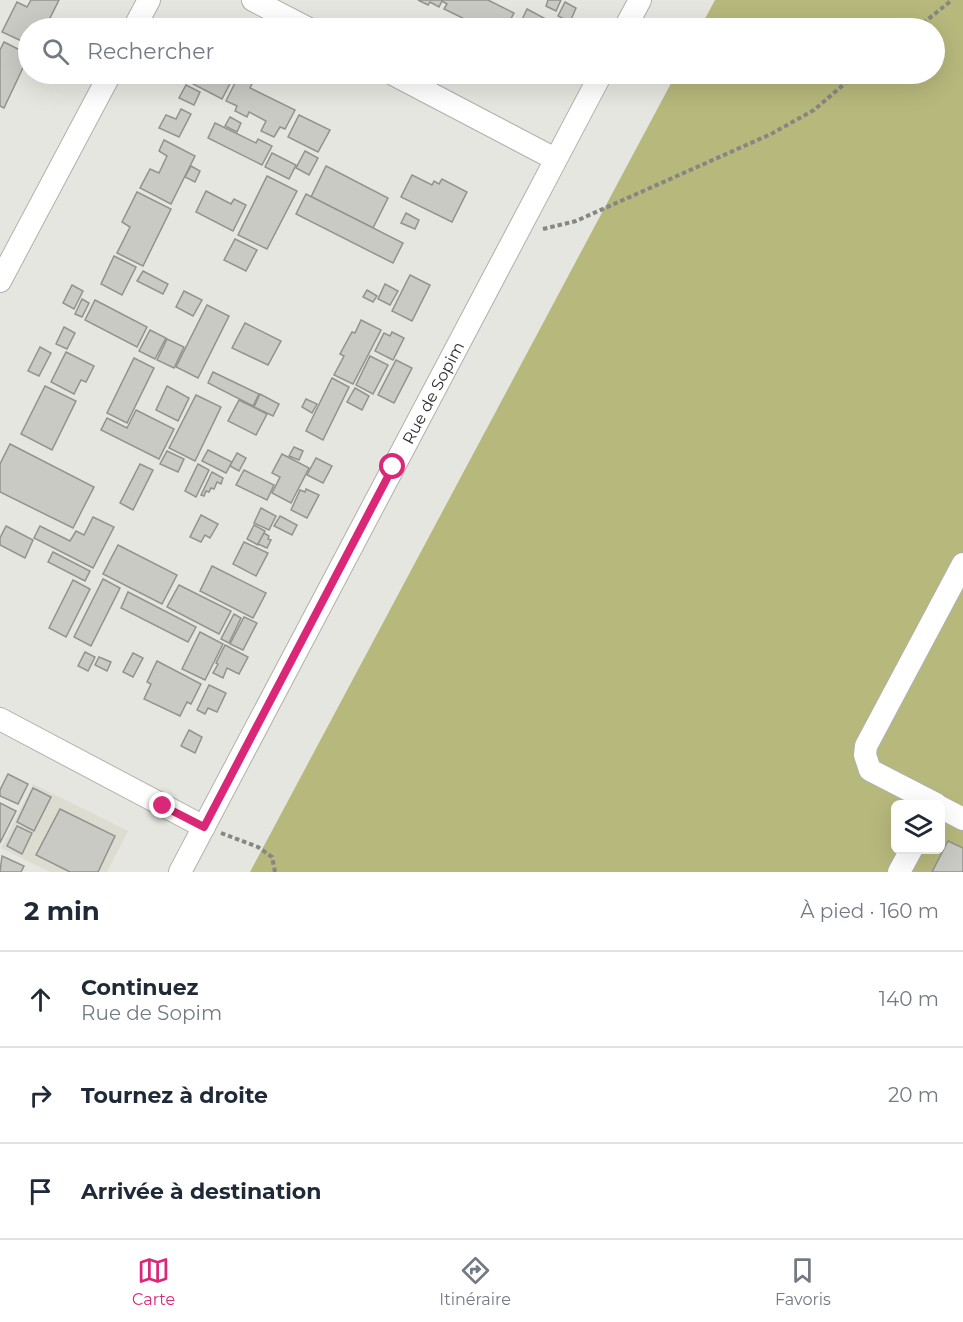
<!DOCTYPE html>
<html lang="fr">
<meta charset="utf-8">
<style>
body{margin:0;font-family:Montserrat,sans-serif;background:#f6f6f7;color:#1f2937}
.controls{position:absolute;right:18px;bottom:18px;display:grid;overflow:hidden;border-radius:9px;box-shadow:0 6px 24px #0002}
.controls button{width:54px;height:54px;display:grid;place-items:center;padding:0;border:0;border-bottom:2px solid #e0e1e3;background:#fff;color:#1f2937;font:30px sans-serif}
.stop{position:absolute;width:18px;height:18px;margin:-14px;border:4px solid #db2777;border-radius:50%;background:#fff}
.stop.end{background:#db2777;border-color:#fff;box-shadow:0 2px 6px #0008}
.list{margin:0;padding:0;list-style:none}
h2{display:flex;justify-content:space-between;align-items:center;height:78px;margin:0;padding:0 24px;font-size:26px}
h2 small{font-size:20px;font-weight:400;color:#747a83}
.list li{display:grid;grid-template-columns:39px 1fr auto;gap:18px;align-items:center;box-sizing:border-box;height:96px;padding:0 24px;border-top:2px solid #e0e1e3}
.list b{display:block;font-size:22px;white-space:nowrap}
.list p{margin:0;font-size:20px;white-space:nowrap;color:#747a83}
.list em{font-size:20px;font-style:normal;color:#747a83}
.icon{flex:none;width:33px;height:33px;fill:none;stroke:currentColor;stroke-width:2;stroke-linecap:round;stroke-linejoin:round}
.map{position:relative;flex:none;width:963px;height:872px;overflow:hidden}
.search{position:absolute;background:#fff;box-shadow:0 6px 24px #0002;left:18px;right:18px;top:18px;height:66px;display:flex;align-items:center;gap:15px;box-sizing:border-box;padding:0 21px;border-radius:33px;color:#747a83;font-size:22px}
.sheet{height:366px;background:#fff}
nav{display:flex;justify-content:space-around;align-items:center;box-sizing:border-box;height:84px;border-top:2px solid #e0e1e3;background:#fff;font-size:16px;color:#747a83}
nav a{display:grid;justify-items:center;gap:3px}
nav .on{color:#db2777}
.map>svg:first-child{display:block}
.built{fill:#dcdcd0}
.green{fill:#b7b87c;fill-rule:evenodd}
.building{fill:#cacac5;stroke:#92938e;stroke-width:1.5}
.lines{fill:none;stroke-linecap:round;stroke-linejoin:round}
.minor-casing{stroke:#b0b1ac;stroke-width:24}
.path{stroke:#868683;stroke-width:4;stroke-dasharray:4.5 3;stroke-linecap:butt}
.minor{stroke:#fff;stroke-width:22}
.route{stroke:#db2777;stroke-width:8}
.labels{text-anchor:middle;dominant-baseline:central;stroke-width:4.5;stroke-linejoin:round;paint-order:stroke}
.street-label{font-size:16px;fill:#2e2e2c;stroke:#e6e6e1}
</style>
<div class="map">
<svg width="963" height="872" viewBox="0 0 963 872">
<rect width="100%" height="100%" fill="#e6e6e1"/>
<polygon class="built" points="33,784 128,831 107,872 50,872 1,848"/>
<path class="green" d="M715,0H963V872H250L676,74H934V28H700ZM896,804H940V850H896Z"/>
<g class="building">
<polygon points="31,0 59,0 45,28 28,28 28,44 2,32 17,2 27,7"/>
<polygon points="418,0 488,0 514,13 506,28 483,28 444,9 447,4 442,1 439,7 430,2 428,5"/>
<polygon points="548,0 561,0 556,11 546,6"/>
<polygon points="565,2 576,8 570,22 558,16"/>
<polygon points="527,9 544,18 539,28 518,28"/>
<polygon points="4,42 28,54 28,57 4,108 0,106 0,50"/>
<polygon points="198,74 235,74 222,99 193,84"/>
<polygon points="243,74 255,78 250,88 295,110 285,129 280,127 274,137 261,131 266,121 249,112 247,117 235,111 237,106 226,101 236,81 238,82"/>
<polygon points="186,85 200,92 194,105 179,98"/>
<polygon points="181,109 191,114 179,137 159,128 166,115 176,119"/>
<polygon points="299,115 330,130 318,152 288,137"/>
<polygon points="230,117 241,123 237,132 225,126"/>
<polygon points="215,123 256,143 258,139 272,146 262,165 208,138"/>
<polygon points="164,140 195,156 171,204 140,188 150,169 159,173 167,156 159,151"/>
<polygon points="305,151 318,158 309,175 296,168"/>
<polygon points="272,153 296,165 289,179 265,167"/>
<polygon points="191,166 200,171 195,182 185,177"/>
<polygon points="326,166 388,198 373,228 311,197"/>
<polygon points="412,175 432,185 434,181 439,184 442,179 467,192 452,222 401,197"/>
<polygon points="267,176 297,191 267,249 238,235"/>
<polygon points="206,191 231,204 234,199 246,205 233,231 196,212"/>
<polygon points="137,192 171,209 143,266 117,253 130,227 122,222"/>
<polygon points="306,194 403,243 393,263 296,214"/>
<polygon points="406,213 419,220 415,229 401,223"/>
<polygon points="235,239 257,250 246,271 224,260"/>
<polygon points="114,256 136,267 122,295 101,284"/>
<polygon points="143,271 168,284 163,294 137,281"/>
<polygon points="410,275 430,285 412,321 392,311"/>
<polygon points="385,284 398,291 390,305 378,299"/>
<polygon points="72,285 83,291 74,309 63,303"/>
<polygon points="367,290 377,296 373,302 363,297"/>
<polygon points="184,291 202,300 193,316 176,307"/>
<polygon points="82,299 89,303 82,317 75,314"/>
<polygon points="95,300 147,327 137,347 85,320"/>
<polygon points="207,305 229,316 198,378 176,367"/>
<polygon points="361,320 381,330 353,384 334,375 344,356 340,354 352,332 355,333"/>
<polygon points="245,323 281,341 268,365 232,348"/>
<polygon points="64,327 75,333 67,349 56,344"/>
<polygon points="150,330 166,338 155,359 139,351"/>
<polygon points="392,332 404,338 393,360 375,351 384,333 390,336"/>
<polygon points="167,339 184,347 174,368 157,360"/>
<polygon points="40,347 51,353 39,376 28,371"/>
<polygon points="66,352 94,366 86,382 81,380 74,394 51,382"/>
<polygon points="370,356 388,365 373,394 356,385"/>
<polygon points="134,358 154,368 127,423 107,413"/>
<polygon points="396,360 412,368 394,403 378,395"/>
<polygon points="213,372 259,394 253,406 208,383"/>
<polygon points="332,378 349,387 323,440 306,431"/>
<polygon points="45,386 76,401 52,450 21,434"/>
<polygon points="167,386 189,398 178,421 156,410"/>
<polygon points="355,388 369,396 362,410 347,402"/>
<polygon points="260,394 279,404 273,416 254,407"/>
<polygon points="196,395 221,407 195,461 169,448"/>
<polygon points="306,399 317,404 312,413 302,407"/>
<polygon points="239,400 267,414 256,435 228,421"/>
<polygon points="136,410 174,429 159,459 101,430 107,418 127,428"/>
<polygon points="10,444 94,487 73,528 0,492 0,464"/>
<polygon points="294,447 303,451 299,460 289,456"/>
<polygon points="208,450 232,462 226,473 202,461"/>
<polygon points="167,451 184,459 178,472 160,464"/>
<polygon points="237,453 246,458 239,471 230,466"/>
<polygon points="282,454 309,468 291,503 272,493 280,477 272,473"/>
<polygon points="316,458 332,466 323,483 307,475"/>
<polygon points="140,464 153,470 133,510 120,503"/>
<polygon points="198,464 209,470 196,497 185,491"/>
<polygon points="244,470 274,485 267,500 236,485"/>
<polygon points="212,472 223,478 221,484 217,482 214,489 211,488 209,492 206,491 204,496 201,495"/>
<polygon points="306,489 319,495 307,518 291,510 300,490 305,492"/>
<polygon points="261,508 276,516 269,530 254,523"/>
<polygon points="201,515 218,524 210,538 205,535 201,542 190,537"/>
<polygon points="280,516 297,525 292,535 274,526"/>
<polygon points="93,517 114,527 93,568 34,538 40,526 70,541 76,531 84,535"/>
<polygon points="254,525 265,531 258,545 247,539"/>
<polygon points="6,526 33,540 25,558 0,545 0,538"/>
<polygon points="264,533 269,536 268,539 271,540 267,548 258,544"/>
<polygon points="244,542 268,553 256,576 233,564"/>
<polygon points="118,545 177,575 162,604 103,574"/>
<polygon points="53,552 90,571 85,581 48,562"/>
<polygon points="212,566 266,593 253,618 200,591"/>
<polygon points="103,579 120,588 91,646 74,637"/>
<polygon points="73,580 90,589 66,637 49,628"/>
<polygon points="179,585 231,611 219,634 167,607"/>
<polygon points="128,592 196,627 188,642 121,608"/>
<polygon points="234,614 241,618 229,643 221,639"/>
<polygon points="244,617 257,623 243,650 230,644"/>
<polygon points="200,632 223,644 205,680 182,669"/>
<polygon points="225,645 248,657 239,674 227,668 223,678 213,673 218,664 216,663"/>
<polygon points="85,652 95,657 88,671 78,666"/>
<polygon points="133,653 143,658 133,677 123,672"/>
<polygon points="99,657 111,662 107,671 95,665"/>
<polygon points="157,661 201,684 191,704 187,702 180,716 144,699 151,684 147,682"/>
<polygon points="209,685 226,693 217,712 208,708 205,714 197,710"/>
<polygon points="189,730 202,737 195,753 181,746"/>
<polygon points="8,774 28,784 18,804 0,796 0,790"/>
<polygon points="33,788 51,797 34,831 17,822"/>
<polygon points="0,803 16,811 0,843"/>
<polygon points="60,809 115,836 98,872 70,872 36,855"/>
<polygon points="17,826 32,833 22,854 7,846"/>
<polygon points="948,841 963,848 963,872 932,872"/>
<polygon points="2,856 24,866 21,872 0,872"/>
</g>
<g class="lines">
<defs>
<g id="minor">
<polyline points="253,0 307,28"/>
<polyline points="134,28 149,0"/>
<polyline points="625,28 640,0"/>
<polyline points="393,74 555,159"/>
<polyline points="0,281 110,74"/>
<polyline points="0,719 204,827"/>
<polyline points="936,804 870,770 865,755 866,746 963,564"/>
<polyline points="940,807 963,819"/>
<path id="s1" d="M180,872L601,74"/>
<polyline points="899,872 911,850"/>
</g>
</defs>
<use href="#minor" class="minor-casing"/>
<g class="path">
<polyline points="917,28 952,0"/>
<polyline points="543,229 576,221 771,134 814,110 856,74"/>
<polyline points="221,833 258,847 272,857 275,872"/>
</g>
<use href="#minor" class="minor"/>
</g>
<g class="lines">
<polyline class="route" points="163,806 204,827 393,467"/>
</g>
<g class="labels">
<g class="street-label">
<text stroke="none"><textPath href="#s1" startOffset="542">Rue de Sopim</textPath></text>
</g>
</g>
</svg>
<div class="controls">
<button><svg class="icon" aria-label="layers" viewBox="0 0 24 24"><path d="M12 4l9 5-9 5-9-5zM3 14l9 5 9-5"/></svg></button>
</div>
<div class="stop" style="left:393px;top:467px"></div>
<div class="stop end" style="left:163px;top:806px"></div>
<div class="search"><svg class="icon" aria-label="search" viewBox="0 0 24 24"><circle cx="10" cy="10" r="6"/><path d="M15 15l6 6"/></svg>Rechercher</div>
</div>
<section class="sheet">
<h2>2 min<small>À pied · 160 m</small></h2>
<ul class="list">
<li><svg class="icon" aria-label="ahead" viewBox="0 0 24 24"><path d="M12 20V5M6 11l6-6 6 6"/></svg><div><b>Continuez</b><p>Rue de Sopim</p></div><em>140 m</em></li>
<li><svg class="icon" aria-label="right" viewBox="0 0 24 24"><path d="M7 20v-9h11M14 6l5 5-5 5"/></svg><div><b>Tournez à droite</b></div><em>20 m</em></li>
<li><svg class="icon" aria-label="arrive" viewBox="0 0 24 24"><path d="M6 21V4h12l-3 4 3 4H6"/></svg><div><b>Arrivée à destination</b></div></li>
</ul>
</section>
<nav>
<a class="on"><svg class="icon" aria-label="map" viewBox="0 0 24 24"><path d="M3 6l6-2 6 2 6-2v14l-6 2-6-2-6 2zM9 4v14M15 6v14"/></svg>Carte</a>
<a><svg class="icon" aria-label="directions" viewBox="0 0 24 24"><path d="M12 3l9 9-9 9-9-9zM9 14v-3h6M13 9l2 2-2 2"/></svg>Itinéraire</a>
<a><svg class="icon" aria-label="saved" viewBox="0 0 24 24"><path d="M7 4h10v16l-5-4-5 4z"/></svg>Favoris</a>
</nav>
